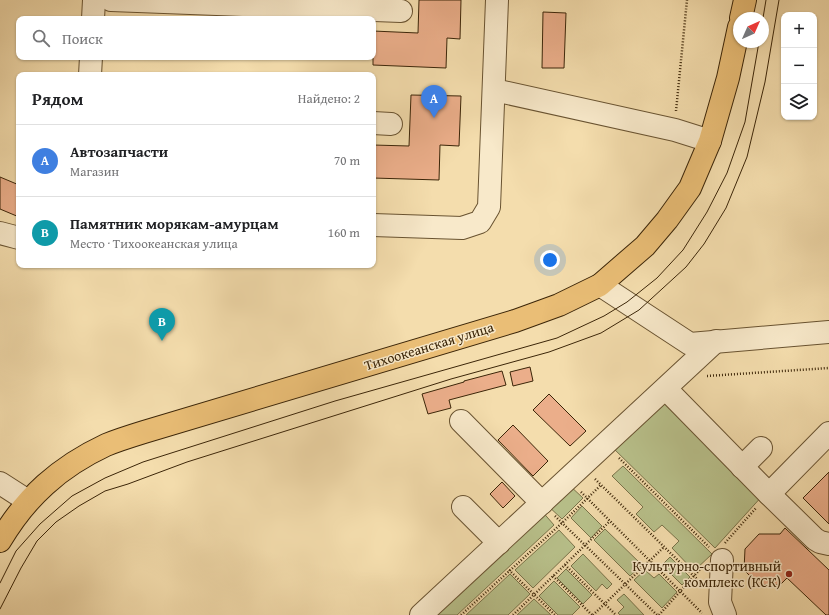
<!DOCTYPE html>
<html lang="ru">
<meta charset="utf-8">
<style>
body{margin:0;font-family:"Gentium Book Plus",serif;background:#f6f6f6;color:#202124}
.controls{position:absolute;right:12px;top:12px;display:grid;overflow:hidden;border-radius:8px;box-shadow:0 1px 3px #0004}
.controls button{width:36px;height:36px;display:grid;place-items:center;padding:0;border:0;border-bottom:1px solid #e0e0e0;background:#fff;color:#202124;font:20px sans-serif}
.compass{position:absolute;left:733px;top:12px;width:36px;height:36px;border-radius:50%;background:#fff;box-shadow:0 1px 3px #0004;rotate:45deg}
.you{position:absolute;left:550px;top:260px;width:14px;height:14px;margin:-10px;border:3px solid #fff;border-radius:50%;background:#1a73e8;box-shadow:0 0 0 6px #1a73e833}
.badge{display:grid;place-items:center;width:26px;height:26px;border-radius:50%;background:#1a73e8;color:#fff;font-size:13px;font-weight:700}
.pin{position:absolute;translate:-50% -33px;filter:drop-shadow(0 1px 2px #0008)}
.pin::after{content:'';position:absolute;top:21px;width:14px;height:12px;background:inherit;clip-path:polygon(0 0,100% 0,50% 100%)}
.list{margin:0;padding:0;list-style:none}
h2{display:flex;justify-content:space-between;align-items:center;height:52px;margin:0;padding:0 16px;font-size:17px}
h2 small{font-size:13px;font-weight:400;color:#757577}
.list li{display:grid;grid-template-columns:26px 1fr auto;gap:12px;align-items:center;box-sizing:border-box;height:72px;padding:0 16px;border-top:1px solid #e0e0e0}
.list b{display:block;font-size:15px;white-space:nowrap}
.list p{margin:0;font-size:13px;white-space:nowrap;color:#757577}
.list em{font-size:13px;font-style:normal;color:#757577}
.icon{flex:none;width:22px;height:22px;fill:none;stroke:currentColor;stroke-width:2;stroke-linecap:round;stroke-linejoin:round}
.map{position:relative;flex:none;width:829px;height:615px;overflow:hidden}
.search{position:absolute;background:#fff;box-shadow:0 1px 3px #0004;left:16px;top:16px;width:360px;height:44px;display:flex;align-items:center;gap:10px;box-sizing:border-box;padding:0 14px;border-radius:8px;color:#757577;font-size:15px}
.panel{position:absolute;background:#fff;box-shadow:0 1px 3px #0004;left:16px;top:72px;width:360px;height:196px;border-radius:8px}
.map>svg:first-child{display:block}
.green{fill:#b9c28c;stroke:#7a744a}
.building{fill:#ebae8a;stroke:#3b2508}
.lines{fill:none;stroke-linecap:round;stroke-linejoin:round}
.minor-casing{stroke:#695331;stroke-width:24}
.major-casing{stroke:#3b2508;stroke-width:24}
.path{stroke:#3b2508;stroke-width:2.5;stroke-dasharray:1 2;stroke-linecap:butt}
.minor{stroke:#f8e9ca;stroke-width:22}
.major{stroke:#eabe76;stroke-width:22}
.tram{stroke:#3b2508;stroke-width:1}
.poi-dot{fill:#8f2418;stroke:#f8e9ca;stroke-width:1.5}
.labels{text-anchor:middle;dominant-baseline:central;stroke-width:3;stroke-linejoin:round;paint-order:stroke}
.street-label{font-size:14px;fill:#3b2508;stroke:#f8e9ca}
.poi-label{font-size:14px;fill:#3b2508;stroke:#f8e9ca;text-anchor:end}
</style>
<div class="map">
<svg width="829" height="615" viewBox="0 0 829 615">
<rect width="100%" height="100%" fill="#f4ddad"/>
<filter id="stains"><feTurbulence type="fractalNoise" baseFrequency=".005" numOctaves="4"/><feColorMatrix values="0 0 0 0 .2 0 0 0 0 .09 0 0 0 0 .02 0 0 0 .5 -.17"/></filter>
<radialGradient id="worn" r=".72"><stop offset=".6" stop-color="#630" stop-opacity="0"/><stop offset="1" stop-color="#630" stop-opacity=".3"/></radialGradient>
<g class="green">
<polygon points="667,393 764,494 715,548 610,445"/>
<polygon points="623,466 712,554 694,571 672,548 679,541 662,525 654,532 636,514 643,507 612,476"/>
<polygon points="568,484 583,498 562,519 546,504"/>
<polygon points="582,506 602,526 591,538 571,518"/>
<polygon points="540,509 554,525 457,615 426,615"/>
<polygon points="605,529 642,565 630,576 594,540"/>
<polygon points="559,530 575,547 533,588 515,570"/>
<polygon points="583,554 612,584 607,589 602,584 596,591 571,566"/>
<polygon points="670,557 690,577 682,585 662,565"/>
<polygon points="566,569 592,595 583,604 557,578"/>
<polygon points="645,570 654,578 659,574 677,592 662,608 634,580"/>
<polygon points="510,574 530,594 508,615 466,615"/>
<polygon points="554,581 580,607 572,615 558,615 539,596"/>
<polygon points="624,594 644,615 620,615 618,613 624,607 617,600"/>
<polygon points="534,599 551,615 517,615"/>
</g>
<g class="building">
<polygon points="419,0 461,0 460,39 447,38 446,68 373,65 373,31 418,33"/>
<polygon points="543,12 566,13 564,68 542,68"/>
<polygon points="411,95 461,96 459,146 440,145 439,180 373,178 373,145 409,146"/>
<polygon points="0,177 19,185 19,217 0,209"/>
<polygon points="530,367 533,381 513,386 510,372"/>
<polygon points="502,371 506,385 449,400 451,408 428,414 422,394 464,382 464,381"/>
<polygon points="549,394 586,431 570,446 533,410"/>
<polygon points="513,425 548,461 533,476 498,440"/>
<polygon points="829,472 829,524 803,498"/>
<polygon points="502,482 515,496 503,508 490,494"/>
<polygon points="785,528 829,570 829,615 826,615 787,578 780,585 759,585 744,570 745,549 759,534 780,534"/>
</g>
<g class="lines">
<defs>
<g id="minor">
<polyline points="111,0 401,11"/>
<polyline points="93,19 94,0"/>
<polyline points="90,75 91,57"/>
<polyline points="494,90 675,130 710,141"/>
<polyline points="373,123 391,124"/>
<polyline points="373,225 462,228 480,222 489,207 497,0"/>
<polyline points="0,233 19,238"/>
<polyline points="600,285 690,344 829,332"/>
<polyline points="666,389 769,494 815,539 820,542 829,544"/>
<polyline points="461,421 542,503"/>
<polyline points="742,467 761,448"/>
<polyline points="0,483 28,501"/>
<polyline points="769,494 829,433"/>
<polyline points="463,507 499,543"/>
<polyline points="722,560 720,602 725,615"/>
<polyline points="421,615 716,341"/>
</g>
<g id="major">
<polyline points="741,18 745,0"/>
<path d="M0,541C26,497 59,467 106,445C118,440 131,436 144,432L515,321L559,305L600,285L645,246L667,220L690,188L710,141L728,78L739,27"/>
</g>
</defs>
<use href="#minor" class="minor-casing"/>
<use href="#major" class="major-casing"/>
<g class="path">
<polyline points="676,111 687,0"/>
<polyline points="707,376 829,368"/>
<polyline points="619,458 709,547"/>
<polyline points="595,479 702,584"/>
<polyline points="581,492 702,613"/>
<polyline points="555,516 657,615"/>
<polyline points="725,543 756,508"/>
<polyline points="565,565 616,615"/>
<polyline points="509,570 555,615"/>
<polyline points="553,576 592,615"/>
<polyline points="461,615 562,523 601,485"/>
<polyline points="513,615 610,521"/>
<polyline points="593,615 664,547"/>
<polyline points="659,615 702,567"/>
</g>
<use href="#minor" class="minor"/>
<use href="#major" class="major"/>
<g class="tram">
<polyline points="763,18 766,0"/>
<polyline points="0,583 16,551 40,524 72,496 105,478 143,462 335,401 557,338 604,316 627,302 657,278 683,250 707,212 727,173 745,122 759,42"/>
<polyline points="0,609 21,568 37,541 56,522 79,506 105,491 128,484 187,462 451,379 549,352 601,333 639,310 686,267 704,244 726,208 747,157 765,82 779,0"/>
</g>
</g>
<circle class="poi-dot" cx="789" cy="574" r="4"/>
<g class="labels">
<g class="street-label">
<text transform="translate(429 346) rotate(-17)">Тихоокеанская улица</text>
</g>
<g class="poi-label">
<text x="781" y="566">Культурно-спортивный<tspan x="781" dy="16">комплекс (КСК)</tspan></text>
</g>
</g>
<rect width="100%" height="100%" filter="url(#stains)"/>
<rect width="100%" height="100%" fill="url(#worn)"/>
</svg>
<div class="controls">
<button>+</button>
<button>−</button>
<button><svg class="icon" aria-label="layers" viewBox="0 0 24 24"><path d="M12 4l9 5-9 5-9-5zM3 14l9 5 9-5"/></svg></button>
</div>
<svg class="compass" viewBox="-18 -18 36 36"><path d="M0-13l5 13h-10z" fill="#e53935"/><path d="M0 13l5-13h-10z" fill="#757577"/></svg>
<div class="you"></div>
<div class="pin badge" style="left:434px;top:118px;background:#3f7fe0">A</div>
<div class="pin badge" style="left:162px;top:341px;background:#0f9aa8">B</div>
<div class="search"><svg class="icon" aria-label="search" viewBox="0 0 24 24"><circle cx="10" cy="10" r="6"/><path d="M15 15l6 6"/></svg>Поиск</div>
<section class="panel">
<h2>Рядом<small>Найдено: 2</small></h2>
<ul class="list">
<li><span class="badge" style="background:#3f7fe0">A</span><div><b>Автозапчасти</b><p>Магазин</p></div><em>70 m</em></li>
<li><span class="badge" style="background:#0f9aa8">B</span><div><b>Памятник морякам-амурцам</b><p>Место · Тихоокеанская улица</p></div><em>160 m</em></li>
</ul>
</section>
</div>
